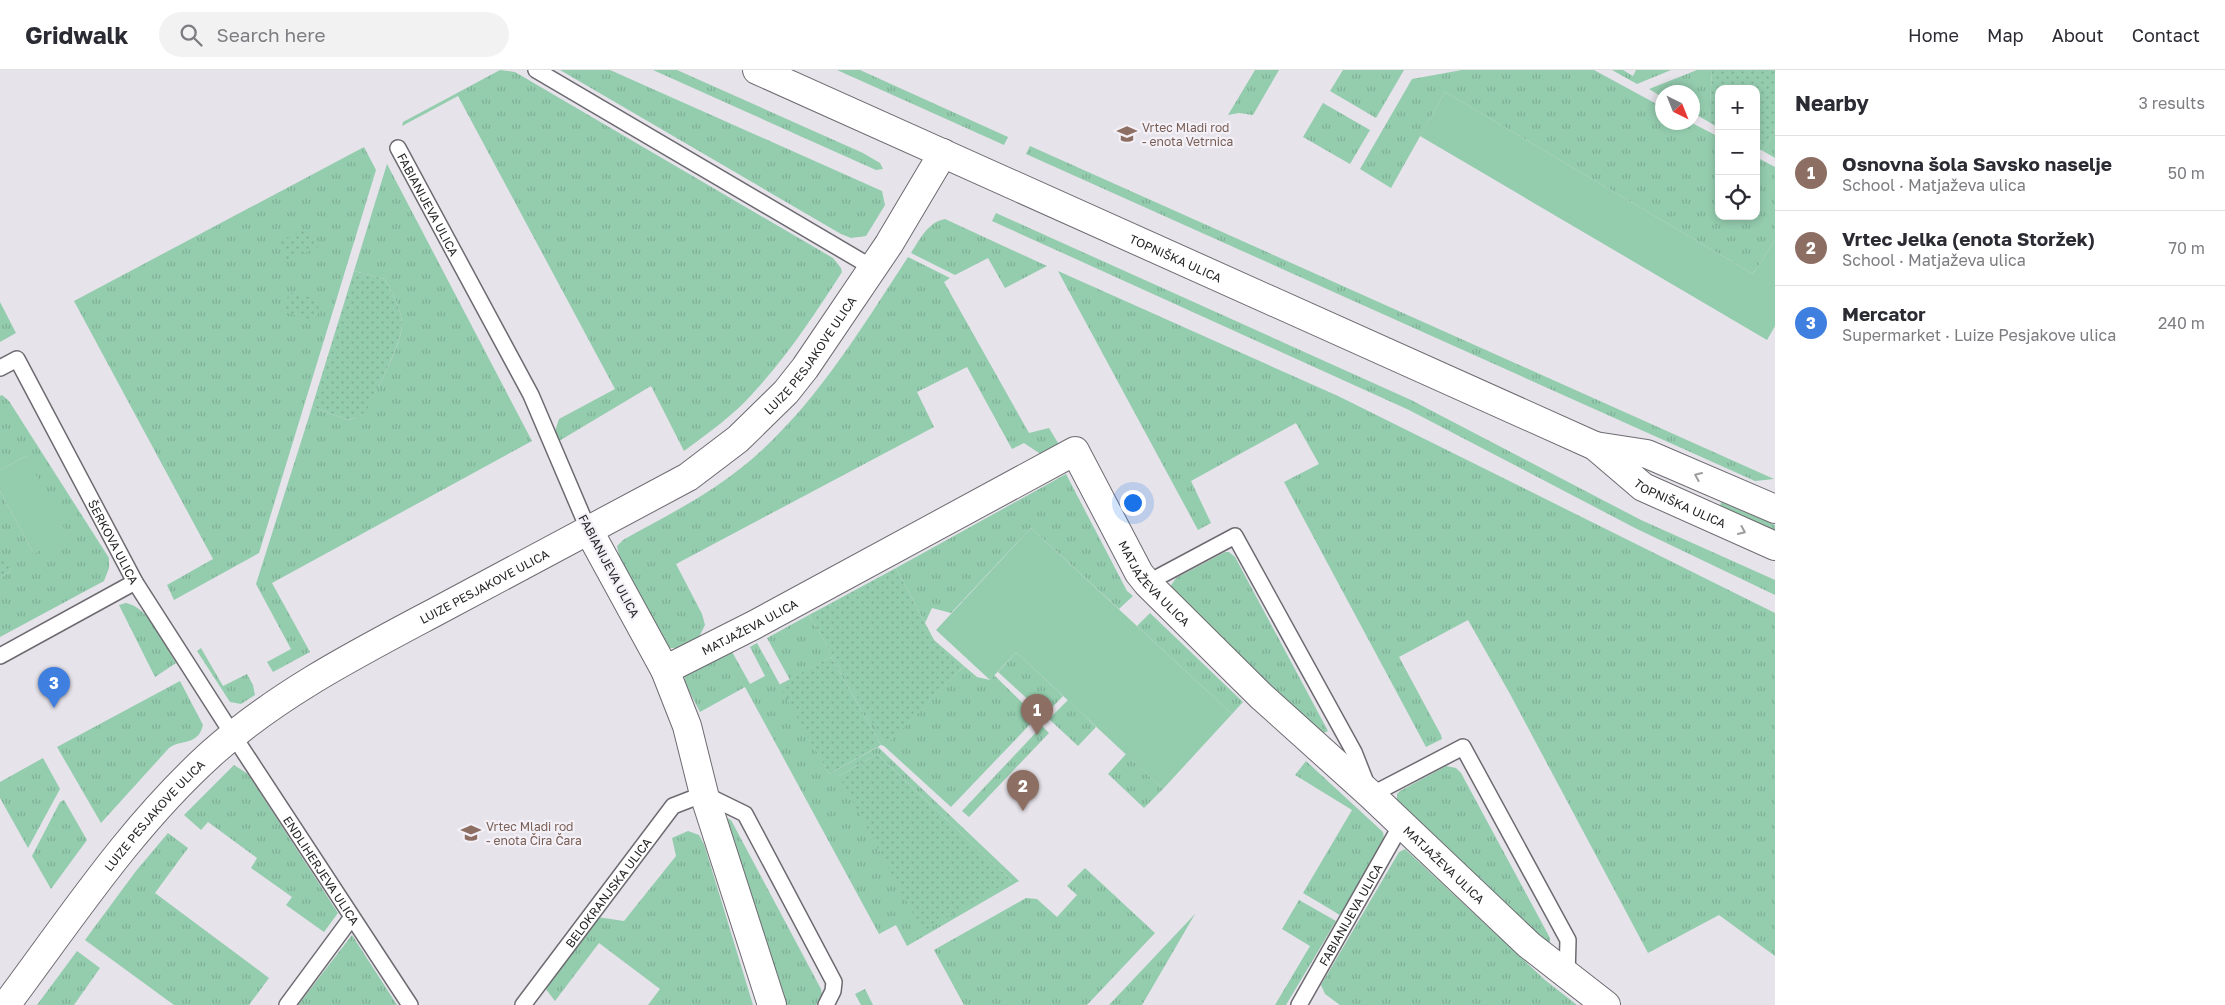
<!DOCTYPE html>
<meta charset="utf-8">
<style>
body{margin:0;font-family:"Golos Text",sans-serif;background:#f2f2f3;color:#2b2b33}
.controls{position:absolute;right:15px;top:15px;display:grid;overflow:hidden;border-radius:10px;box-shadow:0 2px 8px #0003}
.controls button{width:45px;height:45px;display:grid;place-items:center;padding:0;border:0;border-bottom:1px solid #e1e1e2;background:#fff;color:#2b2b33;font:25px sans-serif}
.compass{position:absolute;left:1655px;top:15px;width:45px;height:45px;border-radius:50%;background:#fff;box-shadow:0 2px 8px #0003;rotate:137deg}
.you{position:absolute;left:1132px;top:432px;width:18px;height:18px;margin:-12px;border:4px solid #fff;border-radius:50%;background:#1a73e8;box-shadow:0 0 0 8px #1a73e833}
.badge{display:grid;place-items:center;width:32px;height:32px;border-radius:50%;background:#1a73e8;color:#fff;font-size:16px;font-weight:700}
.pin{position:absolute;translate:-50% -41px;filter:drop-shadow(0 1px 2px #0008)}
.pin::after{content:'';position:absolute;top:26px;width:18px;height:15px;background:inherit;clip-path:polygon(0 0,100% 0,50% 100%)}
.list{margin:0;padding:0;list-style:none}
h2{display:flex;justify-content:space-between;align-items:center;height:65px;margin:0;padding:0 20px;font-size:21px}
h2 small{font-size:16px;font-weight:400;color:#7c7c81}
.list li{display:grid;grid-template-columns:32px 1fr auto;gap:15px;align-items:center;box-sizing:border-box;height:75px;padding:0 20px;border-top:1px solid #e1e1e2}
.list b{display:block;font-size:19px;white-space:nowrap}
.list p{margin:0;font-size:16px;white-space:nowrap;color:#7c7c81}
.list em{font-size:16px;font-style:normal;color:#7c7c81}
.icon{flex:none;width:28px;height:28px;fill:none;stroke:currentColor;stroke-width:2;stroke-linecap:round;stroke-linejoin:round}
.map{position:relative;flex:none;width:1775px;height:935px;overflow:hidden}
header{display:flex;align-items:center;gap:30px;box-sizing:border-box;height:70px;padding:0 25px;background:#fff;border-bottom:1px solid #e1e1e2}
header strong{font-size:24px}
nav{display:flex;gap:28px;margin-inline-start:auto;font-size:18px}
.search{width:350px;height:45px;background:#f2f2f3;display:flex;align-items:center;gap:12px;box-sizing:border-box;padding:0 18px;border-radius:28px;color:#7c7c81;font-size:19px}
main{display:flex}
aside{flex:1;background:#fff}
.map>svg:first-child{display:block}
.grass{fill:url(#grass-tufts);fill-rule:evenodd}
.park{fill:url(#park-dots)}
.garden{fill:#94ccae}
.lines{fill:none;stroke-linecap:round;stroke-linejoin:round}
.lane-casing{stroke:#6e6a71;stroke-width:18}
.street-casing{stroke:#6e6a71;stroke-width:30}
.secondary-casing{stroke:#6e6a71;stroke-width:30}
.lane{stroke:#fff;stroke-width:15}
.street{stroke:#fff;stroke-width:28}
.secondary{stroke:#fff;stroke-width:28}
.oneway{stroke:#9d9d9e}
.labels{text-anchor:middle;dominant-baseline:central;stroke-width:4.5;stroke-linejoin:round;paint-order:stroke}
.education-label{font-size:12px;fill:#785e54;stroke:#f4f0f7;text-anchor:start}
.street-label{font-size:12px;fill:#262527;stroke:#f4f0f7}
</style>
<header>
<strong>Gridwalk</strong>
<div class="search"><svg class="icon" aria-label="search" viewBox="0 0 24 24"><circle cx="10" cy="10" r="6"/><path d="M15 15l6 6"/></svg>Search here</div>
<nav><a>Home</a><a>Map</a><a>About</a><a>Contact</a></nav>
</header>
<main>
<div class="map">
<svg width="1775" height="935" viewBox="0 0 1775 935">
<defs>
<pattern id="grass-tufts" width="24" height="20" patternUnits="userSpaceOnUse" patternTransform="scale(1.25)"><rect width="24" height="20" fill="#94ccae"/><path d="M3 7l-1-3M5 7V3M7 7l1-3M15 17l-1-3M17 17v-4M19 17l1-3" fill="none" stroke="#7faf96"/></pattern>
<pattern id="park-dots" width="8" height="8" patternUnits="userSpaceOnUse" patternTransform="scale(1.25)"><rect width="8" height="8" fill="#94ccae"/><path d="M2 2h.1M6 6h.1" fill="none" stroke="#7faf96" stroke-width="1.8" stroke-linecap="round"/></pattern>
</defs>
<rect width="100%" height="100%" fill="#e6e3ea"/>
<g class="grass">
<path d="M500,0L515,2L833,188L841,198L842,202C815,244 788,285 754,322C734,345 708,363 684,381L651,316L559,371L555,361L559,349L615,319L458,26L402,56L403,52Z"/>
<polygon points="560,0 610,0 882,121 885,135 866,166 851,168 841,164"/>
<polygon points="653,0 677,0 863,83 880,93 883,99 876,100"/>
<polygon points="837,0 860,0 1008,67 1004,75"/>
<polygon points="1255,0 1279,0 1253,45 1239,43 1228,45"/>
<polygon points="1343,0 1404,0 1376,48 1330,21"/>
<polygon points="1462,0 1594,0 1662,37 1662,52 1692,53 1719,67 1719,146 1756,146 1756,87 1775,97 1775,170 1753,204 1445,22 1391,118 1360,99 1412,9"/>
<polygon points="1612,0 1623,0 1633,6 1636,0 1671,0 1637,14"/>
<polygon points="1697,0 1712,0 1709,52 1693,43 1692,22 1662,22 1662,27 1649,19"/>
<polygon points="1323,33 1370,60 1350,94 1303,67"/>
<polygon points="1775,60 1775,88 1763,81"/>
<polygon points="1030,76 1774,409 1755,411 1026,84"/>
<polygon points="364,77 376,100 259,483 174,530 167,515 213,489 74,231"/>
<path d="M387,94L532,371L272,513L310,582L273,602L267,592L291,579L256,514L312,337L349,350L364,344C374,325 404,271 402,252C400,236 392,223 385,209L354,201Z"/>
<polygon points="996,143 1411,330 1641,450 1775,510 1775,525 1635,458 1409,340 992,151"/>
<path d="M945,149L1047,196L1005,218L988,188L955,205L911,183C920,169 928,152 945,149Z"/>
<path d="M908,187L950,208L944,212L1029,363L1049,358L1061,378L1045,387L1024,373L1012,379L967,297L917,322L934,357L676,494L702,544L705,555L698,569L678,578H669L620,491L617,476L623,470C653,453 685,437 715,417C800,361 853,271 908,187Z"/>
<polygon points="1058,201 1338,326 1775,543 1775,886 1719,845 1648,883 1510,624 1468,550 1399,587 1441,665 1442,669 1426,677 1284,412 1319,394 1296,353 1191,411 1211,453 1198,460"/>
<polygon points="0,232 16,263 0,272"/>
<polygon points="2,325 9,331 109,488 109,498 104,511 0,567 0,508 11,501 0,483 0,421 34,484 26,386 0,400 0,326"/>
<polygon points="1066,404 1127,521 1133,526 1119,539 1031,458 951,543 932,538 925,553 896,498"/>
<polygon points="1721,432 1775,455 1775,462 1720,437"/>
<polygon points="1225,482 1229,482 1235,487 1328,661 1322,664 1171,522 1170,517 1176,508"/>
<path d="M126,533C149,537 165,575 176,593L155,607L119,535Z"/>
<polygon points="1150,543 1243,632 1232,644 1137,556"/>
<polygon points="809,545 886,675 964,596 977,607 990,610 994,605 1037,647 951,737 884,676 881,675 831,587 790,610 767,568"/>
<path d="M757,573L829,704L878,677L1019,811L907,876L896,855L879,864L745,617L700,642L686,615L684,605L731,580L750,614L765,606L750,577ZM877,684L1011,810V811L839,706Z"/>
<polygon points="201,578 223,616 247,604 253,615 255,625 241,634 230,632 197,581"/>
<polygon points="1016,582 1063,626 1045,645 998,602"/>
<path d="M180,611L203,655C198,676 181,669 169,678L101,753L57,677Z"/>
<polygon points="1068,630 1096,657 1078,676 1049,649"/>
<polygon points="1042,656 1049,663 969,747 962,741"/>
<polygon points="1126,684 1163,719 1144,738 1108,704"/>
<polygon points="43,688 60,719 28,778 0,728 0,712"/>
<polygon points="1306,691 1383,762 1384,769 1340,845 1303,823 1352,740 1295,705"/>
<polygon points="234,695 248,704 338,843 324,862 286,835 292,827 251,798 257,788 208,752 201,760 184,745"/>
<polygon points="1446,696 1456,698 1461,703 1550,868 1550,872 1547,873 1397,732 1397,724 1400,721"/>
<polygon points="64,730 87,770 51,819 32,786 60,732"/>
<polygon points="727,748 731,750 821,919 822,925 816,935 781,935 725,749"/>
<polygon points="688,761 699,765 704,774 753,935 648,935 660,919 599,873 555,931 545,918 597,847 624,851 676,786 672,768"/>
<polygon points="168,763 188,778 155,823 269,908 249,935 174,935 85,870 136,801"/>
<polygon points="1405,779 1545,910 1577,935 1340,935 1325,924 1321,915 1399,782"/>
<polygon points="1085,798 1155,863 1087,935 964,935 934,880 1026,828 1037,829 1057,847 1077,825 1067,816"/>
<polygon points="1299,830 1336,851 1286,935 1275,935 1310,876 1282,859"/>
<polygon points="1195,844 1142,935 1109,935"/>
<polygon points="352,865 397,935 298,935"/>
<polygon points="77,881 100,898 74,935 37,935"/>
<polygon points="865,919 873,935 861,935 855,924"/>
</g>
<g class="park">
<polygon points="1712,0 1775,0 1775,60 1763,81 1756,78 1756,19 1719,19 1719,58 1709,52"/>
<polygon points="308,158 318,177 288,191 279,172"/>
<path d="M354,201L385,209C392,223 400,236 402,252C404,270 374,325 365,344L349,350L312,337Z"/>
<polygon points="289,222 321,230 316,251 284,242"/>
<polygon points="1,482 11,501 0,508 0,483"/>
<polygon points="896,498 934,570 964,596 886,676 809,545"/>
<polygon points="831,587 881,675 829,704 779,615"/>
<polygon points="877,684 1011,810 923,862 839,706"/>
</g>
<g class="garden">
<polygon points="1445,22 1753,204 1775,170 1775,256 1767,270 1420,66"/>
<polygon points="26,386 68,466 34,484 0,421 0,400"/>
<polygon points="1031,458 1232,644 1163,719 1016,582 990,610 936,560"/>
</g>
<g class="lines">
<defs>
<g id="lane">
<polyline points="536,0 873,198"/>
<path id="s1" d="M398,78L531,325L589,461"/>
<path id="s2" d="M0,298L17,289L135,512L233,665L410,935"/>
<polyline points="1147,513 1235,466 1354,682 1371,725 1463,677 1568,870 1567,906"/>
<polyline points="0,586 135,512"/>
<polyline points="287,935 352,847"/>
<path id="s3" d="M523,935L673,736L704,724L745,744L834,912L833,921L826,935"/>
<path id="s4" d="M1299,935L1401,755"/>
</g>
<g id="street">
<polyline points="589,461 665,600 687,656 704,724 772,935"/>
<path id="s5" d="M665,600L754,555L1075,381L1139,503L1147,513L1261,626L1371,725L1529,875L1606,935"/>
<path id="s6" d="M6,935C71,848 131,756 212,683C279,623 360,582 439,540C522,496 605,452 688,407L738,369L786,322L805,298L889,174L943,83"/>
</g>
<g id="secondary">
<path id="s7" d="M757,0L1595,376L1643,417L1775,476"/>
<polyline points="1595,376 1647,384 1775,439"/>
</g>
</defs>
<use href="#lane" class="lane-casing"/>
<use href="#street" class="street-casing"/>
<use href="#secondary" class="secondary-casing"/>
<use href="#lane" class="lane"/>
<use href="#street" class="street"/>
<use href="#secondary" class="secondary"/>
</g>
<defs><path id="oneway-chevron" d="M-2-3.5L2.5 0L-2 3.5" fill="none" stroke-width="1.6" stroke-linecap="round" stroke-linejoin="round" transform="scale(1.25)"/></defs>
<g class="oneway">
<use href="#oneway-chevron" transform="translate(1698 406) rotate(-157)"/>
<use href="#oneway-chevron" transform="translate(1742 461) rotate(24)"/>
</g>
<defs>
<symbol id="school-bare" viewBox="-9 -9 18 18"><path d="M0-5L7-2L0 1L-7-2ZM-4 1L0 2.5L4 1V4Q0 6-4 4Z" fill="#8d6e63" stroke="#f4f0f7" stroke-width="2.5" paint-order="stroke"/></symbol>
</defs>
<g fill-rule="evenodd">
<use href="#school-bare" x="1113" y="50" width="28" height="28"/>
<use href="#school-bare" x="457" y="749" width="28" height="28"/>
</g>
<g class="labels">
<g class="education-label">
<text x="1142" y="57">Vrtec Mladi rod<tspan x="1142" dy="14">- enota Vetrnica</tspan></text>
<text x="486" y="756">Vrtec Mladi rod<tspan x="486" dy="14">- enota Čira Čara</tspan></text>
</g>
<g class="street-label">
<text stroke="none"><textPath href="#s1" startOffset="64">FABIANIJEVA ULICA</textPath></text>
<text stroke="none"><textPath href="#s7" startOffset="459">TOPNIŠKA ULICA</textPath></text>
<text stroke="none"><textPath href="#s6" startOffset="1051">LUIZE PESJAKOVE ULICA</textPath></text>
<text stroke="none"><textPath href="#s7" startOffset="1022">TOPNIŠKA ULICA</textPath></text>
<text stroke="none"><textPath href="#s2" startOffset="226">ŠERKOVA ULICA</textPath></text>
<text transform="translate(609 496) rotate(62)">FABIANIJEVA ULICA</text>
<text stroke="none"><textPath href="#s5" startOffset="620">MATJAŽEVA ULICA</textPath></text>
<text stroke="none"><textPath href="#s6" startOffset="646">LUIZE PESJAKOVE ULICA</textPath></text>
<text stroke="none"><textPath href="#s5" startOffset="95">MATJAŽEVA ULICA</textPath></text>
<text stroke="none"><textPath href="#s6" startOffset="241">LUIZE PESJAKOVE ULICA</textPath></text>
<text stroke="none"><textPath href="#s5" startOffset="1025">MATJAŽEVA ULICA</textPath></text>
<text stroke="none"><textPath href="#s2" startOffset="615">ENDLIHERJEVA ULICA</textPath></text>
<text stroke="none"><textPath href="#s3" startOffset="141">BELOKRANJSKA ULICA</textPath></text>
<text stroke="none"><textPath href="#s4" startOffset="104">FABIANIJEVA ULICA</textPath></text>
</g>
</g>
</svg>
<div class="controls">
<button>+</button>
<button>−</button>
<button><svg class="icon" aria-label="locate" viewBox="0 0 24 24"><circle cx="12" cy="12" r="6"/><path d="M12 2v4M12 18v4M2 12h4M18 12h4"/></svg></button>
</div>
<svg class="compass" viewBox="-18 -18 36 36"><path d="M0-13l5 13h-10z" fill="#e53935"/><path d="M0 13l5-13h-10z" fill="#7c7c81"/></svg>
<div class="you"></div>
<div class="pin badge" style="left:1037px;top:665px;background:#8d6e63">1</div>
<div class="pin badge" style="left:1023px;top:741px;background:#8d6e63">2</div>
<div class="pin badge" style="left:54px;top:638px;background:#3f7fe0">3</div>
</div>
<aside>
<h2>Nearby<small>3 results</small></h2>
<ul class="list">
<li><span class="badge" style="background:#8d6e63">1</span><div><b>Osnovna šola Savsko naselje</b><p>School · Matjaževa ulica</p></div><em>50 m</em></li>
<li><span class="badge" style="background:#8d6e63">2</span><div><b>Vrtec Jelka (enota Storžek)</b><p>School · Matjaževa ulica</p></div><em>70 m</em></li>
<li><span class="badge" style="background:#3f7fe0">3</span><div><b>Mercator</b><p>Supermarket · Luize Pesjakove ulica</p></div><em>240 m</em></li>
</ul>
</aside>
</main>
